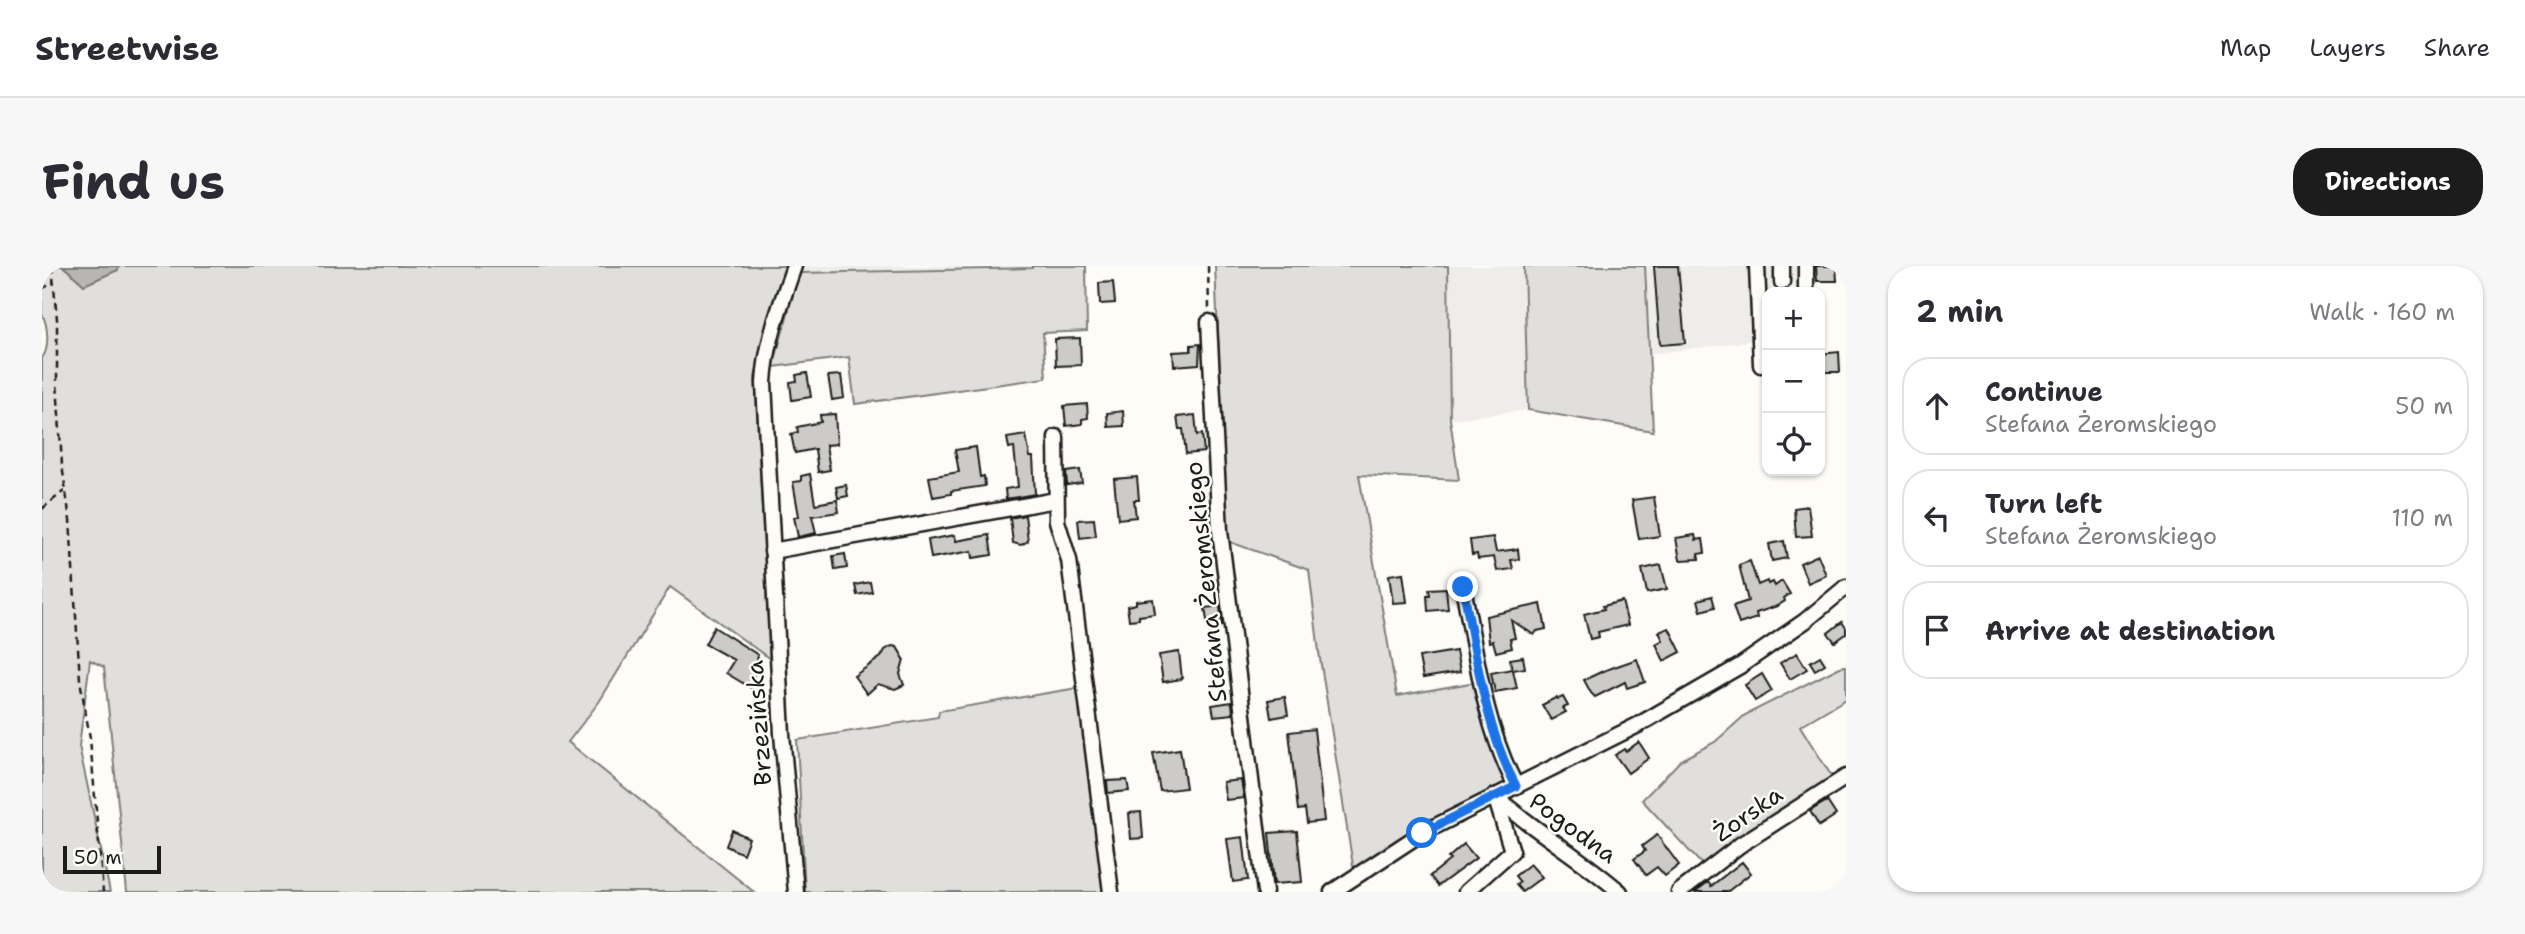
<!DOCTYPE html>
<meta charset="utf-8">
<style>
body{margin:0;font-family:"Shantell Sans",sans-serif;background:#f7f7f7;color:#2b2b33}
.controls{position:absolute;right:21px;top:21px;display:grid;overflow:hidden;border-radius:14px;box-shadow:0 2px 5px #0004}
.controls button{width:63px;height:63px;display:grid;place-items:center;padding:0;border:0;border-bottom:2px solid #e1e1e2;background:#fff;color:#2b2b33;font:35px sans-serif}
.scale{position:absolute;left:21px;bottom:18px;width:98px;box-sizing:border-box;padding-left:7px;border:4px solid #1c1c1c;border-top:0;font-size:19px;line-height:24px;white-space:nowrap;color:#1c1c1c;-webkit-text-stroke:5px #fdfcf7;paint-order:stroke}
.stop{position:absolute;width:21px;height:21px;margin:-16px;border:5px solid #1a73e8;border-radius:50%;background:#fff}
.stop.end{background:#1a73e8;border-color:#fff;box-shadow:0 2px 7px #0008}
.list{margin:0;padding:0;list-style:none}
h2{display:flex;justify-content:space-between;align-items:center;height:91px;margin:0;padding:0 28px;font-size:30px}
h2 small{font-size:23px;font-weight:400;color:#7c7c81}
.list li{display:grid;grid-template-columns:46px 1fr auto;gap:21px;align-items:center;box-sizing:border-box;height:98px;margin:0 14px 14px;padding:0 14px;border:2px solid #e1e1e2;border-radius:28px}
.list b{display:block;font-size:26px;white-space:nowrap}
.list p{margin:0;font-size:23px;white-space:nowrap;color:#7c7c81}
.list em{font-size:23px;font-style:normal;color:#7c7c81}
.icon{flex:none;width:38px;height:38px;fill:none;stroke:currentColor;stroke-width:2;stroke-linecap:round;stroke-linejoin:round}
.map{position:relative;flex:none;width:1804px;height:626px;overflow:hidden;border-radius:28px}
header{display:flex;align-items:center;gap:42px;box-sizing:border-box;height:98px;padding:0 35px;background:#fff;border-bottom:2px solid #e1e1e2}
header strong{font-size:33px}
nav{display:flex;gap:38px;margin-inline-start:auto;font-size:24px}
.intro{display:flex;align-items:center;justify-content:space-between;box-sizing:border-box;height:168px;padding:0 42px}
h1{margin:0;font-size:49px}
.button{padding:18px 32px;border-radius:28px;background:#1c1c1c;color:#fff;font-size:24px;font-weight:700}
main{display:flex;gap:42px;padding:0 42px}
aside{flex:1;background:#fff;border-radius:28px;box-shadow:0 2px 5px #0004}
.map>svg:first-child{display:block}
.built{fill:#eeede9}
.green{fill:#e0dfdb;stroke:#7e7e7c;stroke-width:2}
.water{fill:#b7b6b2;stroke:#797876;stroke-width:2}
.building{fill:#cccbc8;stroke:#1c1c1c;stroke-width:2}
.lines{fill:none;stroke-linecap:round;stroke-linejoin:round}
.minor-casing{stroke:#1c1c1c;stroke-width:19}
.path{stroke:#1c1c1c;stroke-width:2.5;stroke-dasharray:7 5;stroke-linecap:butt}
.minor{stroke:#fdfcf7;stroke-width:14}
.route{stroke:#1a73e8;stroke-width:9}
.labels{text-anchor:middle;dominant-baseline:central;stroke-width:5;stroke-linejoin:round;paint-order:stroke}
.street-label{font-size:24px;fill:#1c1c1c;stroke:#fdfcf7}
</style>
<header>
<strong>Streetwise</strong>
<nav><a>Map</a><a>Layers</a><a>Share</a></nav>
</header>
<div class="intro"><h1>Find us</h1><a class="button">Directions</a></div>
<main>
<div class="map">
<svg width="1804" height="626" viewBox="0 0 1804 626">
<rect width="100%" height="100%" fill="#fdfcf7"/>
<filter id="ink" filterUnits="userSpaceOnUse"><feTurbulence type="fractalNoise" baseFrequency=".0143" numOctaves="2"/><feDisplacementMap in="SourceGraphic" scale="14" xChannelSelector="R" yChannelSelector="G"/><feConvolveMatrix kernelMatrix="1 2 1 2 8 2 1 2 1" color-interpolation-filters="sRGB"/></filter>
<g filter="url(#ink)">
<g class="built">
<polygon points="752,0 990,0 991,2 750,7"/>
<polygon points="1406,0 1482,0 1486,144 1408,153"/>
<polygon points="1604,0 1758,0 1757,21 1731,20 1730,26 1725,26 1723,73 1608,88"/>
</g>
<g class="green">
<path d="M0,0H21L33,10L75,4L77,0H746L713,111L728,393L628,321L557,436L526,476L712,626H85L62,401L48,394L37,480L68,626H0V92C8,82 6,59 0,48Z"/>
<polygon points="990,0 1044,0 1045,65 1001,67 1004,112 813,138 807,91 731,101 757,7 990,2"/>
<polygon points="1173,0 1406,0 1408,153 1417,214 1317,209 1355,430 1434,416 1466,516 1312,606 1277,386 1267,304 1185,275"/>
<polygon points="1482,0 1603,0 1611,165 1486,144"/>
<polygon points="1804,400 1804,433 1758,460 1792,514 1663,602 1600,534 1639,494 1673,476 1703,449 1798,401"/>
<polygon points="1036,422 1061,626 763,626 755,474 896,451 897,445"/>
</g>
<polygon class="water" points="21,0 77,0 76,4 42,19"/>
<g class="building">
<polygon points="1612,0 1636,0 1643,77 1618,79"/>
<polygon points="1774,0 1794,0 1795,15 1775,15"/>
<polygon points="1071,16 1073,37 1058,38 1057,17"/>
<polygon points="1038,72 1039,99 1014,100 1013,73"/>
<polygon points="1158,78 1157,98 1132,100 1131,86 1149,85 1149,79"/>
<polygon points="1797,86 1798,106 1779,106 1778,88"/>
<polygon points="765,107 769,131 750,134 748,116 755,115 754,109"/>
<polygon points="799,109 802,132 790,134 786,110"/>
<polygon points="1045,138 1046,152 1040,153 1040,158 1024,160 1022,140"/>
<polygon points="1081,145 1082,160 1066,161 1065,147"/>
<polygon points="793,148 795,178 784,179 788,204 776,206 773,183 753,187 749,168 756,166 755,161 779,156 778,149"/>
<polygon points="1153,149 1155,169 1160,168 1162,186 1144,188 1141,163 1137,163 1135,151"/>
<polygon points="984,169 988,191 991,191 993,228 964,233 963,223 976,221 972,181 967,182 965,172"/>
<polygon points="934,181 938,211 942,210 943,220 909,225 909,228 891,231 887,211 917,206 913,184"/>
<polygon points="1038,204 1040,217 1025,219 1024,206"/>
<polygon points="768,208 773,238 795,234 797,246 770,250 774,267 756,271 752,251 757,250 751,216 759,215 759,210"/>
<polygon points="1095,211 1097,234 1092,234 1094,251 1076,253 1072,213"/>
<polygon points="804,219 806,230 796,232 794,221"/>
<polygon points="1612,231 1618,270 1597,273 1590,234"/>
<polygon points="1766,240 1770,270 1754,271 1752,242"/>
<polygon points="983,249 986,275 979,279 971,277 968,252"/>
<polygon points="1052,253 1054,270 1038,272 1036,254"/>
<polygon points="913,269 914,275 947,269 950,289 931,292 930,285 889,292 886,274"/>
<polygon points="1653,269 1654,274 1661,273 1663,287 1656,288 1657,293 1638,294 1634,272"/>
<polygon points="1451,271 1454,286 1476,283 1477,293 1469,294 1471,303 1455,305 1452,291 1436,293 1435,288 1430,289 1428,274"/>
<polygon points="1742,275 1745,292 1730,295 1727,278"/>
<polygon points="803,288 805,302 793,304 791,290"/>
<polygon points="1776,289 1784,309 1766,317 1758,297"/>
<polygon points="1708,295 1716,319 1725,315 1726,318 1731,316 1733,320 1740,315 1748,328 1742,332 1743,335 1735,340 1714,347 1715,352 1697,358 1691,340 1706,335 1697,299"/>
<polygon points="1619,299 1625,323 1605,327 1600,303"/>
<polygon points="1361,307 1365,336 1351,337 1347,309"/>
<polygon points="828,316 830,326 815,329 813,319"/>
<polygon points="1404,322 1406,343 1386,345 1385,329 1388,329 1387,323"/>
<polygon points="1670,330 1673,341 1659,345 1656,334"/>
<polygon points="1111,333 1113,348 1097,350 1097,353 1087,354 1085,340 1094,338 1094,335"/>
<polygon points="1580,335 1586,359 1556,366 1557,371 1548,373 1542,348 1562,343 1561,340"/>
<polygon points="1499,338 1504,363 1495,365 1492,369 1469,354 1473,372 1468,373 1470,382 1454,386 1451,375 1447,376 1444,350"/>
<polygon points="1178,340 1180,360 1166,361 1163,342"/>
<polygon points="1800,356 1804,362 1804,368 1793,376 1786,367"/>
<polygon points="672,361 716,389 709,422 684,407 692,394 663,378"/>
<polygon points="1627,362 1639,386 1622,395 1614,378 1621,374 1617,366"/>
<polygon points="850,380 855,381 862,393 858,408 862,419 853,423 836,418 825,428 812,410 839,391 843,384"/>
<polygon points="1414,385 1418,406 1381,412 1377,391"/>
<polygon points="1137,386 1140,413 1121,416 1117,389"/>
<polygon points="1755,387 1765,403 1748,413 1738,397"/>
<polygon points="1778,390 1783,398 1773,404 1768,396"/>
<polygon points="1481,391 1483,402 1471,404 1475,422 1453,426 1449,407 1470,403 1468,393"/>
<polygon points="1595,393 1603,416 1585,422 1583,416 1553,431 1549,427 1542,414 1561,405"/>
<polygon points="1720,408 1730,425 1713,435 1703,419"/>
<polygon points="1243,431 1246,449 1229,452 1226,434"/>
<polygon points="1515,431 1516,433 1521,431 1526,440 1521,442 1524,446 1509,454 1500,439"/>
<polygon points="1190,436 1191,448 1172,450 1170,439"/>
<polygon points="1272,463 1282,555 1265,557 1263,543 1256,544 1247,466"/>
<polygon points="1597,476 1607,492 1586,507 1573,489 1582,483 1584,485"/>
<polygon points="1138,483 1144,522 1118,525 1111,487"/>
<polygon points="1085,514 1087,525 1066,527 1065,515"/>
<polygon points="1199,514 1202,532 1184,534 1181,516"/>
<polygon points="1785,535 1794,549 1777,560 1768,545"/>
<polygon points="1099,546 1101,572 1089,573 1087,547"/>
<polygon points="690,564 707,572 701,588 684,580"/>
<polygon points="1255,565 1260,616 1232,618 1227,567"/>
<polygon points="1615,569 1637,599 1623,610 1615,601 1604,609 1592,593 1603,585 1600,580"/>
<polygon points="1201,571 1206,614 1191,616 1185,573"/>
<polygon points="1422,578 1434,592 1396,620 1388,610 1408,594 1406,592"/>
<polygon points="1700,596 1709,607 1685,626 1653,626 1666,616 1669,620"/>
<polygon points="1488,598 1500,611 1480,626 1474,619 1478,616 1473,610"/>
</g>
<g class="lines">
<defs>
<g id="minor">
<path d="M752,0C739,38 724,76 722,117L740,468L754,626"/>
<polyline points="1715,0 1719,99"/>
<polyline points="1764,0 1764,26"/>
<polyline points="1740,16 1740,0"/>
<polyline points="1167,56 1178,265 1223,626"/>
<polyline points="1014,171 1015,255 1027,294 1069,626"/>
<polyline points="730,285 1014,234"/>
<path d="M1421,321C1434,387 1442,460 1474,520"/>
<path d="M1453,530C1492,565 1538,591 1578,626"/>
<polyline points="1290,626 1380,567 1596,459 1698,400 1763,355 1804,321"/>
<polyline points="1424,626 1470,585 1453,530"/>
<polyline points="1637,626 1698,579 1804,511"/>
</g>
</defs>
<use href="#minor" class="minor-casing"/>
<g class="path">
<polyline points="10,0 15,53 15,116 20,199 28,254 38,414 48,472 61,626"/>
<polyline points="1166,0 1167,42"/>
<polyline points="0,23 12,16"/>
<polyline points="0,243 22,225"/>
</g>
<use href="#minor" class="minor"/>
</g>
</g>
<g class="lines" filter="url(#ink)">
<path class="route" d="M1380,567L1474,520C1442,460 1434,387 1421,321"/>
</g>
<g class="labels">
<g class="street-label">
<text transform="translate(1164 316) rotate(-96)">Stefana Żeromskiego</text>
<text transform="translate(717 457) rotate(-94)">Brzezińska</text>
<text transform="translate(1706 548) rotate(-35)">Żorska</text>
<text transform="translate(1531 562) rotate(36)">Pogodna</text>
</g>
</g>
</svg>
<div class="controls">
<button>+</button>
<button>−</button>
<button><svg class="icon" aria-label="locate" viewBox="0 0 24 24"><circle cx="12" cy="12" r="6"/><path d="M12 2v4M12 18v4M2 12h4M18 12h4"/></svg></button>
</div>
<div class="scale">50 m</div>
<div class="stop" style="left:1380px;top:567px"></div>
<div class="stop end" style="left:1421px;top:321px"></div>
</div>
<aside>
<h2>2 min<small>Walk · 160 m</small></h2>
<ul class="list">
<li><svg class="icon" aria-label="ahead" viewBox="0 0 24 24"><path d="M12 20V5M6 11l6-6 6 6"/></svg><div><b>Continue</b><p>Stefana Żeromskiego</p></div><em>50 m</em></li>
<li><svg class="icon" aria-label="left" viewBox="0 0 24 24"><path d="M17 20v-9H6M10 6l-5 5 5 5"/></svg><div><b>Turn left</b><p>Stefana Żeromskiego</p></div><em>110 m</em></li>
<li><svg class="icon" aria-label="arrive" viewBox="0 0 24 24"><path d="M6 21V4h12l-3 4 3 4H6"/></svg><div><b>Arrive at destination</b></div></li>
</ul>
</aside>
</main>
